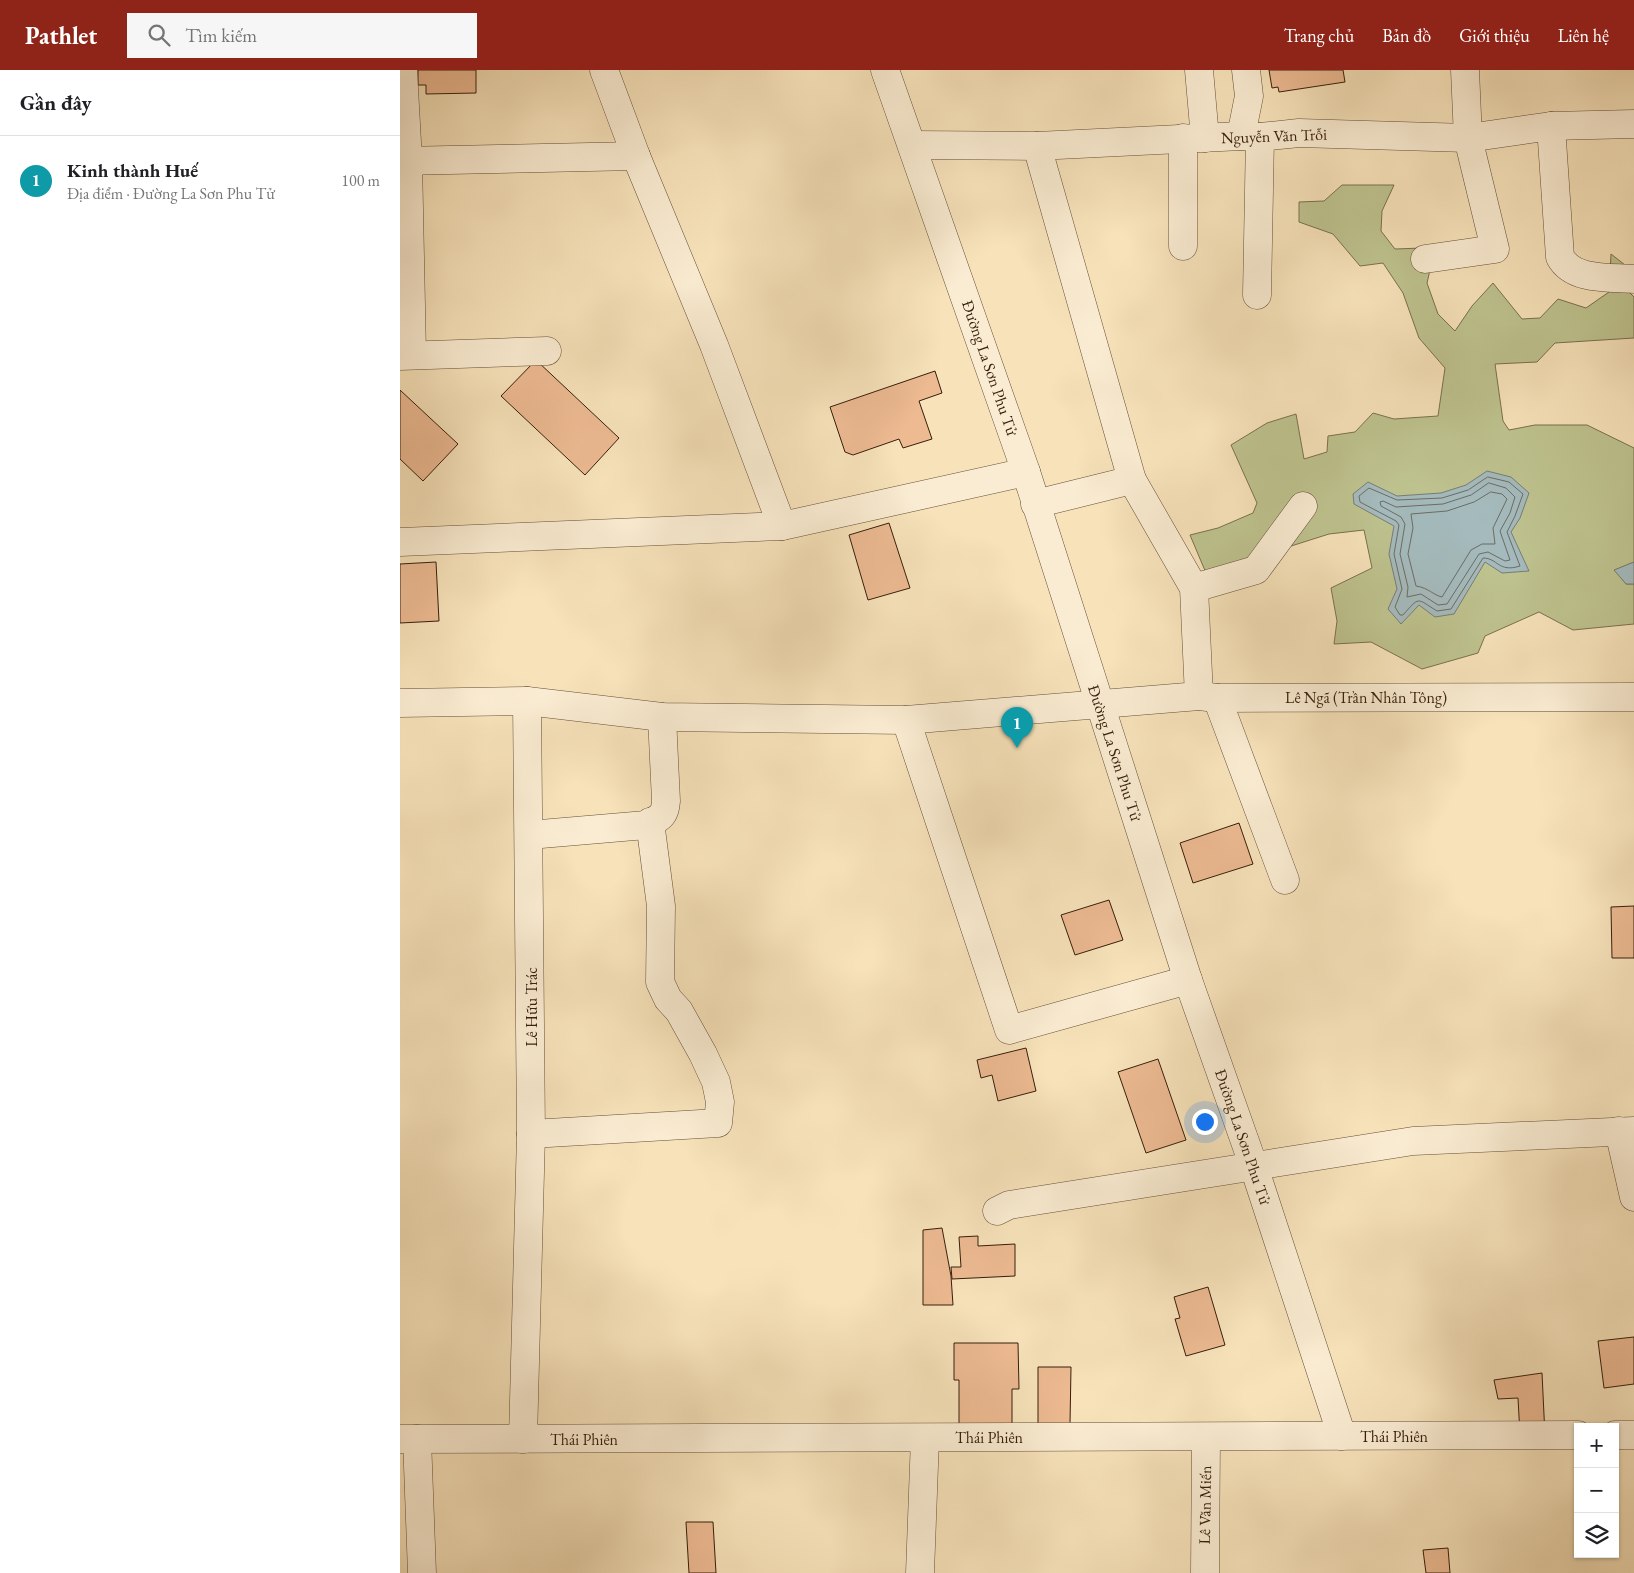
<!DOCTYPE html>
<html lang="vi">
<meta charset="utf-8">
<style>
body{margin:0;font-family:"EB Garamond",serif;background:#f6f6f6;color:#202124}
.controls{position:absolute;right:15px;bottom:15px;display:grid;overflow:hidden;border-radius:0px;box-shadow:0 1px 4px #0004}
.controls button{width:45px;height:45px;display:grid;place-items:center;padding:0;border:0;border-bottom:1px solid #e0e0e0;background:#fff;color:#202124;font:25px sans-serif}
.you{position:absolute;left:804px;top:1051px;width:18px;height:18px;margin:-12px;border:4px solid #fff;border-radius:50%;background:#1a73e8;box-shadow:0 0 0 8px #1a73e833}
.badge{display:grid;place-items:center;width:32px;height:32px;border-radius:50%;background:#8f2418;color:#fff;font-size:16px;font-weight:700}
.pin{position:absolute;translate:-50% -41px;filter:drop-shadow(0 1px 2px #0008)}
.pin::after{content:'';position:absolute;top:26px;width:18px;height:15px;background:inherit;clip-path:polygon(0 0,100% 0,50% 100%)}
.list{margin:0;padding:0;list-style:none}
h2{display:flex;justify-content:space-between;align-items:center;height:65px;margin:0;padding:0 20px;font-size:21px}
h2 small{font-size:16px;font-weight:400;color:#757577}
.list li{display:grid;grid-template-columns:32px 1fr auto;gap:15px;align-items:center;box-sizing:border-box;height:90px;padding:0 20px;border-top:1px solid #e0e0e0}
.list b{display:block;font-size:19px;white-space:nowrap}
.list p{margin:0;font-size:16px;white-space:nowrap;color:#757577}
.list em{font-size:16px;font-style:normal;color:#757577}
.icon{flex:none;width:28px;height:28px;fill:none;stroke:currentColor;stroke-width:2;stroke-linecap:round;stroke-linejoin:round}
.map{position:relative;flex:none;width:1234px;height:1503px;overflow:hidden}
header{display:flex;align-items:center;gap:30px;box-sizing:border-box;height:70px;padding:0 25px;background:#8f2418;color:#fff}
header strong{font-size:24px}
nav{display:flex;gap:28px;margin-inline-start:auto;font-size:18px}
.search{width:350px;height:45px;background:#f6f6f6;display:flex;align-items:center;gap:12px;box-sizing:border-box;padding:0 18px;border-radius:0px;color:#757577;font-size:19px}
main{display:flex}
aside{flex:1;background:#fff}
.map>svg:first-child{display:block}
.green{fill:#bec38f;stroke:#7a704e}
.water{fill:#a4babc;stroke:#787c76}
.lines{fill:none;stroke-linecap:round;stroke-linejoin:round}
.shore{stroke:#6d6c64;stroke-width:1}
.building{fill:#edba92;stroke:#361e0c}
.minor-casing{stroke:#664f38;stroke-width:29}
.minor{stroke:#faecd2;stroke-width:28}
.labels{text-anchor:middle;dominant-baseline:central;stroke-width:4;stroke-linejoin:round;paint-order:stroke}
.street-label{font-size:16px;fill:#361e0c;stroke:#faecd2}
</style>
<header>
<strong>Pathlet</strong>
<div class="search"><svg class="icon" aria-label="search" viewBox="0 0 24 24"><circle cx="10" cy="10" r="6"/><path d="M15 15l6 6"/></svg>Tìm kiếm</div>
<nav><a>Trang chủ</a><a>Bản đồ</a><a>Giới thiệu</a><a>Liên hệ</a></nav>
</header>
<main>
<aside>
<h2>Gần đây<small></small></h2>
<ul class="list">
<li><span class="badge" style="background:#0f9aa8">1</span><div><b>Kinh thành Huế</b><p>Địa điểm · Đường La Sơn Phu Tử</p></div><em>100 m</em></li>
</ul>
</aside>
<div class="map">
<svg width="1234" height="1503" viewBox="0 0 1234 1503">
<rect width="100%" height="100%" fill="#f7e2ba"/>
<filter id="stains"><feTurbulence type="fractalNoise" baseFrequency=".004" numOctaves="4"/><feColorMatrix values="0 0 0 0 .2 0 0 0 0 .09 0 0 0 0 .02 0 0 0 .5 -.17"/></filter>
<radialGradient id="worn" r=".72"><stop offset=".6" stop-color="#630" stop-opacity="0"/><stop offset="1" stop-color="#630" stop-opacity=".3"/></radialGradient>
<polygon class="green" points="942,115 994,115 982,141 981,161 995,179 1022,178 1033,187 1027,213 1038,244 1055,261 1072,236 1093,213 1122,249 1140,248 1158,229 1186,238 1209,222 1211,184 1225,195 1229,222 1234,227 1234,268 1155,273 1137,292 1095,294 1103,351 1109,360 1135,355 1187,355 1234,378 1234,492 1215,500 1226,514 1234,514 1234,554 1173,560 1139,542 1085,566 1078,583 1022,599 971,572 934,574 937,551 931,518 972,498 964,460 929,464 806,503 790,465 818,458 853,443 857,433 831,375 867,353 896,344 904,389 927,382 928,366 955,362 973,343 994,349 1038,346 1045,298 1019,268 1003,223 983,193 960,196 933,164 899,152 899,132 924,131"/>
<g class="water">
<polygon points="1087,401 1111,407 1129,423 1120,448 1111,462 1129,501 1102,503 1085,492 1054,544 1035,547 1019,535 1001,554 988,539 997,519 989,484 994,456 954,434 953,424 968,412 997,426 1041,423 1066,415"/>
<polygon points="1234,492 1234,514 1226,514 1214,500"/>
</g>
<g class="lines">
<g class="shore">
<path d="M1088,407L1109,412L1123,424L1115,446L1107,462L1120,496C1098,503 1098,488 1083,488L1051,539L1037,541C1016,528 1020,526 1003,545H1000L995,537L1002,519L994,484L999,455L996,451L960,432L959,426L969,418L997,430L1042,428L1068,420Z"/>
<polygon points="1089,413 1106,418 1115,427 1110,443 1100,461 1110,490 1105,491 1088,482 1079,484 1047,534 1038,535 1021,524 1007,527 1008,517 1000,484 1005,454 1001,447 981,436 980,432 983,431 996,437 1043,434 1071,425"/>
<path d="M1091,422L1102,424L1107,429L1093,458L1095,474H1082L1071,480L1042,527C1033,525 1029,518 1016,516L1008,484L1013,458L1011,444L1047,441L1074,432Z"/>
</g>
</g>
<g class="building">
<polygon points="18,0 76,0 76,23 26,24 26,15 18,15"/>
<polygon points="869,0 943,0 945,12 879,22 878,17 872,18"/>
<polygon points="136,290 219,368 185,405 101,326"/>
<polygon points="535,301 542,323 519,331 532,369 503,378 499,369 453,385 445,382 430,337"/>
<polygon points="0,320 58,374 23,411 0,389"/>
<polygon points="489,453 510,518 468,530 449,465"/>
<polygon points="36,492 39,551 0,553 0,494"/>
<polygon points="839,753 853,794 793,813 780,773"/>
<polygon points="709,830 723,870 675,885 661,845"/>
<polygon points="1234,836 1234,888 1212,888 1211,837"/>
<polygon points="626,978 636,1021 598,1031 592,1005 581,1008 577,990"/>
<polygon points="758,989 786,1070 746,1083 718,1002"/>
<polygon points="542,1158 551,1206 553,1235 523,1235 523,1160"/>
<polygon points="578,1166 578,1176 615,1174 615,1206 552,1209 551,1197 561,1197 559,1167"/>
<polygon points="808,1217 825,1275 786,1286 775,1249 780,1248 774,1227"/>
<polygon points="1234,1267 1234,1314 1204,1318 1198,1271"/>
<polygon points="554,1273 618,1273 619,1319 612,1319 612,1361 559,1355 559,1310 554,1310"/>
<polygon points="638,1297 671,1297 670,1354 638,1354"/>
<polygon points="1142,1303 1145,1366 1120,1365 1118,1328 1098,1329 1094,1310"/>
<polygon points="286,1452 313,1452 316,1503 289,1503"/>
<polygon points="1048,1478 1050,1503 1026,1503 1023,1480"/>
</g>
<g class="lines">
<defs>
<g id="minor">
<polyline points="3,0 8,91 12,285"/>
<polyline points="204,0 236,86 314,275 382,456"/>
<polyline points="485,0 626,402 788,910 854,1097 942,1366"/>
<polyline points="799,0 805,68"/>
<path d="M1151,56L1160,187C1173,211 1210,207 1234,209"/>
<polyline points="841,66 849,26 846,0"/>
<polyline points="783,68 783,176"/>
<polyline points="513,75 637,76 841,66 860,67 899,63 1068,68 1151,56 1234,54"/>
<polyline points="637,76 732,410 794,518 799,626"/>
<polyline points="0,91 236,86"/>
<polyline points="1025,189 1095,179 1068,68 1065,0"/>
<polyline points="857,225 860,67"/>
<polyline points="0,286 147,281"/>
<polyline points="635,434 732,410"/>
<polyline points="0,472 382,456 626,402"/>
<polyline points="794,518 856,500 903,436"/>
<polyline points="817,628 885,810"/>
<polyline points="0,633 127,631 262,647 506,650 799,626 817,628 1234,627"/>
<polyline points="506,650 609,960 788,910"/>
<path d="M129,765L246,755C259,748 265,747 266,731L262,647"/>
<polyline points="1219,1061 1234,1127"/>
<polyline points="131,1064 318,1053 320,1032 316,1012 303,984 279,941 268,929 260,912 261,836 250,752"/>
<polyline points="597,1141 609,1135 1013,1071 1234,1061"/>
<polyline points="1215,1365 1234,1365"/>
<polyline points="0,1369 1178,1365"/>
<polyline points="17,1369 22,1503"/>
<polyline points="123,1369 131,1064 127,631"/>
<polyline points="520,1503 525,1368"/>
<polyline points="805,1503 806,1367"/>
</g>
</defs>
<use href="#minor" class="minor-casing"/>
<use href="#minor" class="minor"/>
</g>
<g class="labels">
<g class="street-label">
<text transform="translate(874 66) rotate(-2)">Nguyễn Văn Trỗi</text>
<text transform="translate(590 298) rotate(71)">Đường La Sơn Phu Tử</text>
<text x="966" y="627">Lê Ngã (Trần Nhân Tông)</text>
<text transform="translate(715 683) rotate(72)">Đường La Sơn Phu Tử</text>
<text transform="translate(131 937) rotate(-90)">Lê Hữu Trác</text>
<text transform="translate(843 1067) rotate(71)">Đường La Sơn Phu Tử</text>
<text x="994" y="1366">Thái Phiên</text>
<text x="589" y="1367">Thái Phiên</text>
<text x="184" y="1369">Thái Phiên</text>
<text transform="translate(805 1435) rotate(-89)">Lê Văn Miến</text>
</g>
</g>
<rect width="100%" height="100%" filter="url(#stains)"/>
<rect width="100%" height="100%" fill="url(#worn)"/>
</svg>
<div class="controls">
<button>+</button>
<button>−</button>
<button><svg class="icon" aria-label="layers" viewBox="0 0 24 24"><path d="M12 4l9 5-9 5-9-5zM3 14l9 5 9-5"/></svg></button>
</div>
<div class="you"></div>
<div class="pin badge" style="left:617px;top:678px;background:#0f9aa8">1</div>
</div>
</main>
